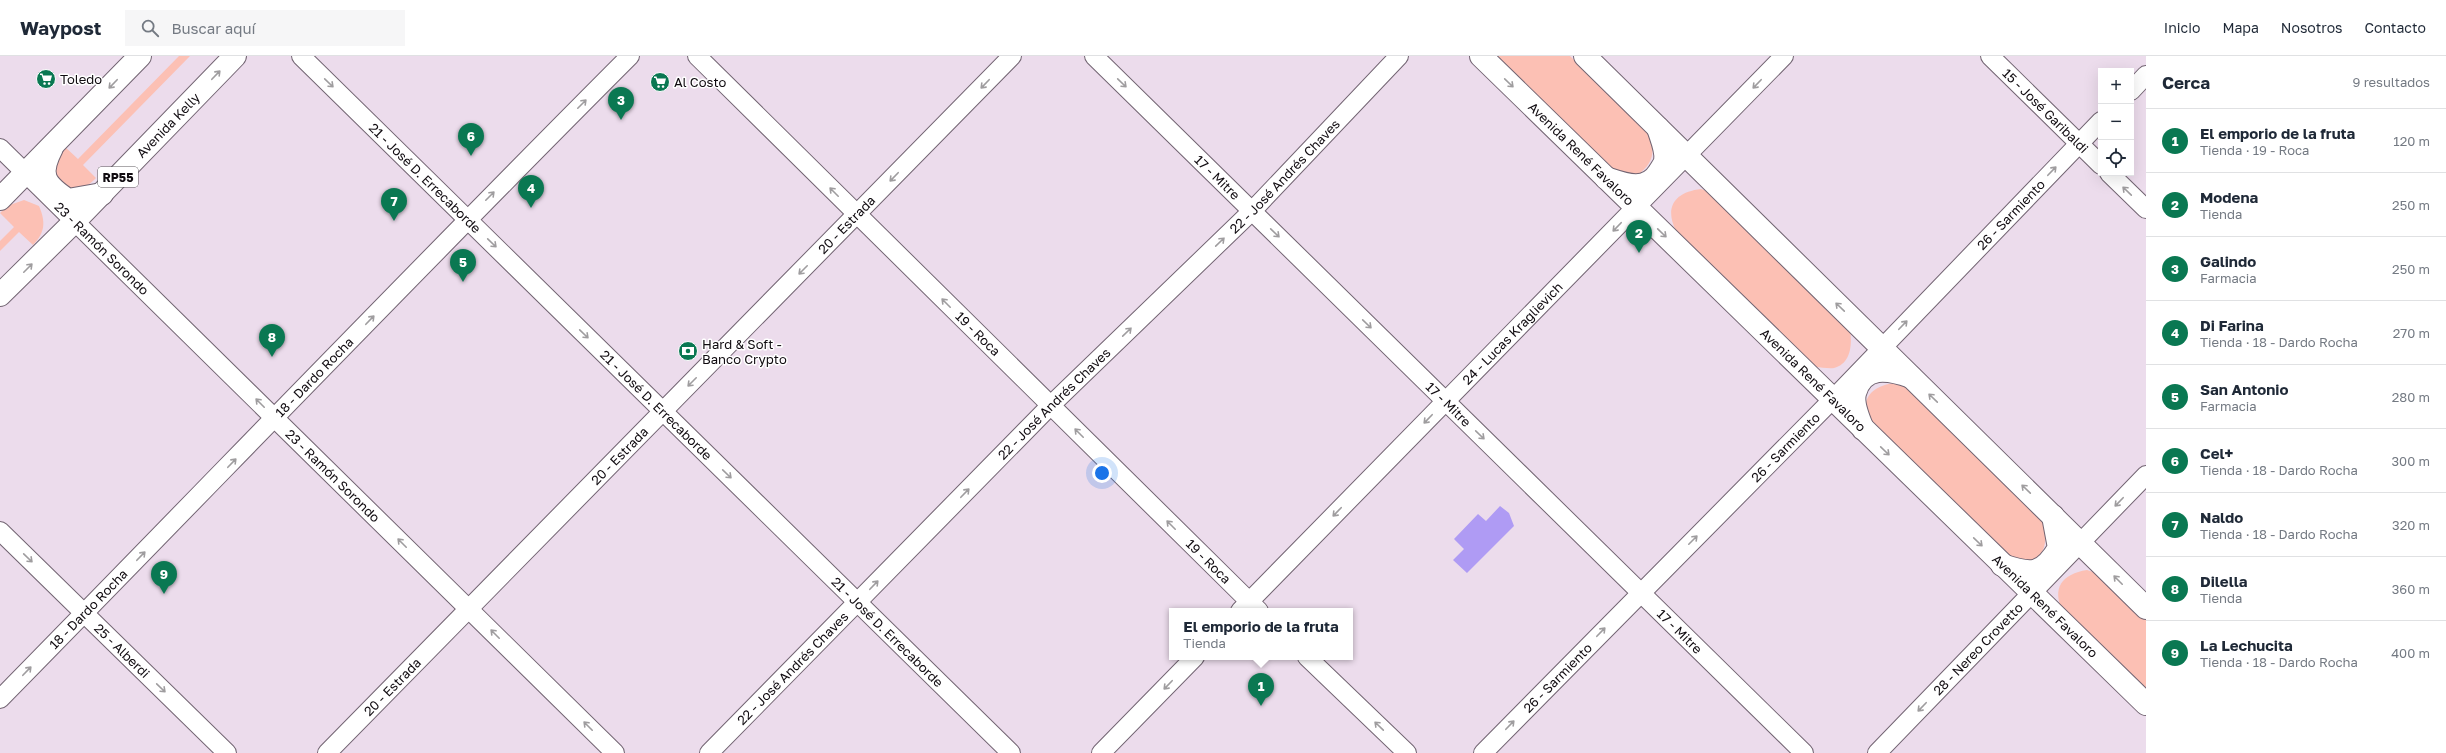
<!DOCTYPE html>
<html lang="es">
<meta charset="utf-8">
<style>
body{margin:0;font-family:"Golos Text",sans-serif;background:#f6f6f7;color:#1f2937}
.controls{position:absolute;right:12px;top:12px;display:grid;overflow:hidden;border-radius:0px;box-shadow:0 4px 16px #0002}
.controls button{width:36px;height:36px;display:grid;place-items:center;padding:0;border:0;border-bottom:1px solid #e0e1e3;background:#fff;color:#1f2937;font:20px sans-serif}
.you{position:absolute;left:1102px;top:417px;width:14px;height:14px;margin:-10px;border:3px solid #fff;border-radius:50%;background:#1a73e8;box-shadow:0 0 0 6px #1a73e833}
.badge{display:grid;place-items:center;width:26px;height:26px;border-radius:50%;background:#0a7852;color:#fff;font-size:13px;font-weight:700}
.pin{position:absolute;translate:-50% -33px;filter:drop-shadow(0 1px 2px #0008)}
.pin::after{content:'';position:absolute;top:21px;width:14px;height:12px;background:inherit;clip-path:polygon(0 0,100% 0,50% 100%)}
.popup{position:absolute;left:1169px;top:552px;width:184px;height:52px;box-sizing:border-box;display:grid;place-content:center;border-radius:0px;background:#fff;filter:drop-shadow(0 1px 3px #0005);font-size:13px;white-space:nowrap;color:#747a83}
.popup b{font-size:15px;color:#1f2937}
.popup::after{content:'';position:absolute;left:50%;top:100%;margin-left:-8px;border:8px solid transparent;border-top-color:#fff}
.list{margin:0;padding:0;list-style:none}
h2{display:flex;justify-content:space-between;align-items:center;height:52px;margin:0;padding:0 16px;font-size:17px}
h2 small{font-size:13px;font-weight:400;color:#747a83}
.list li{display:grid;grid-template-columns:26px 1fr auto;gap:12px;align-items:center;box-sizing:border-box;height:64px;padding:0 16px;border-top:1px solid #e0e1e3}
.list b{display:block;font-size:15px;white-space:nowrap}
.list p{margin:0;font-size:13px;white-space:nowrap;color:#747a83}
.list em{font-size:13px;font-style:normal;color:#747a83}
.icon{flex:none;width:22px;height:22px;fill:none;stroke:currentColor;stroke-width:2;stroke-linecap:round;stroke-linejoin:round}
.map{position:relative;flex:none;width:2146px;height:697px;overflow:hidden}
header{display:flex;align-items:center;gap:24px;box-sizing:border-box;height:56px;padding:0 20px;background:#fff;border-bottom:1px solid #e0e1e3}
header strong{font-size:19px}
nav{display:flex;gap:22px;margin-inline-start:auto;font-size:14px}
.search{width:280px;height:36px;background:#f6f6f7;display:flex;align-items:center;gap:10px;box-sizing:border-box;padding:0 14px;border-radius:0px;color:#747a83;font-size:15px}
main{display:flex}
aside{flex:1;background:#fff}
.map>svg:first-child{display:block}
.green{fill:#fcc0b4}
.building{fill:#af9bf4}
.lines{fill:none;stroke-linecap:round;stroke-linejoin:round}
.minor-casing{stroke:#726472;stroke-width:20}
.major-casing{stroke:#726472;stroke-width:24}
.minor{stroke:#fff;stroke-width:18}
.major{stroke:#fff;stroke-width:22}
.oneway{stroke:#9f9d9f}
.labels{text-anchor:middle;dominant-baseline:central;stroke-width:3;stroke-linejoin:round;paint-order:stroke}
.shield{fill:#fff;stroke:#585458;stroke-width:1}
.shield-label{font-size:12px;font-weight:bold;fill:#100b10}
.poi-label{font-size:13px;fill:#100b10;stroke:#fff;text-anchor:start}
.street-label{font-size:13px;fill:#100b10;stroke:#fff}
</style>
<header>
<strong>Waypost</strong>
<div class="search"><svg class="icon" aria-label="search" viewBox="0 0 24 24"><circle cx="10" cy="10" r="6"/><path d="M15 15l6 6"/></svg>Buscar aquí</div>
<nav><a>Inicio</a><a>Mapa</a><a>Nosotros</a><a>Contacto</a></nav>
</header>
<main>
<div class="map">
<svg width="2146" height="697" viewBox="0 0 2146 697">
<rect width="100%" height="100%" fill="#ecdcec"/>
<g class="green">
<path d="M179,0H190L83,109L96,122C84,135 73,135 58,130L53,105L64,90L78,103Z"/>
<path d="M1496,0H1570L1651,80C1655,99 1652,109 1636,120L1617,119Z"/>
<path d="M1701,133L1712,137L1850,272C1852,287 1852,307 1834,312C1829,313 1821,311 1815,311L1676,175C1664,151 1675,136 1701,133Z"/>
<path d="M24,144L39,150C46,166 45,177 33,189L19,176L0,195V185L14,171L0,157L7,150Z"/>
<path d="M1895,327L1907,331L2044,466C2047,481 2047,501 2029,506C2024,507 2015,505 2010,505L1871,368C1858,345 1870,330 1895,327Z"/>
<path d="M2087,514L2099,518L2146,564V637L2063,556C2051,532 2062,518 2087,514Z"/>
</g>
<polygon class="building" points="1500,450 1509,457 1514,470 1467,517 1453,504 1464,493 1454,483 1478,458 1486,465"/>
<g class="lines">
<defs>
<g id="minor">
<path id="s1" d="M301,0L1011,697"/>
<path id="s2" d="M697,0L1259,555"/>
<path id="s3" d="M1094,0L1804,697"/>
<path id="s4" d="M1990,0L2101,109"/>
<polyline points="2131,35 2146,19"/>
<path id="s5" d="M0,92L615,697"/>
<polyline points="2109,117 2146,153"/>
<path id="s6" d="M0,475L227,697"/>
<path id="s7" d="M1240,555L1784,0"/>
<polyline points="1307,601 1407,697"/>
<path id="s8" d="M0,643C210,429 418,212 630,0"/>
<path id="s9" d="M327,697L1012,0"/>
<path id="s10" d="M709,697L1051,349L1252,155L1399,0"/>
<polyline points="1101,697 1195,601"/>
<path id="s11" d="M1483,697L1832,344L2101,65"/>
<path id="s12" d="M1877,697L2146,419"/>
</g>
<g id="major">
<path id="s13" d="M1481,0L2146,648"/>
<polyline points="1585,0 2146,552"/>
<path d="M52,92C38,119 44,128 68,144L102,138"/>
<path d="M1606,122C1624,128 1646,137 1659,116C1661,113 1664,109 1665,105C1667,95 1661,82 1658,72"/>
<polyline points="0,143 140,0"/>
<path id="s14" d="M0,239L75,165L235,0"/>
<path d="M1863,373C1859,363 1852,348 1855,337C1863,308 1889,313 1911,321"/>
<path d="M2002,509C2031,519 2042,520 2059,492L2053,460"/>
</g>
</defs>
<use href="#minor" class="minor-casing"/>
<use href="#major" class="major-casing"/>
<use href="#minor" class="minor"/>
<use href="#major" class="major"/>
</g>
<defs><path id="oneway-shaft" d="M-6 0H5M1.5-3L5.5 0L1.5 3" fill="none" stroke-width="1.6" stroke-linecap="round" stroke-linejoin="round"/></defs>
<g class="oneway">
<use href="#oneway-shaft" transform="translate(216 19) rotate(-46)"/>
<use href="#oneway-shaft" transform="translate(329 27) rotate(44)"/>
<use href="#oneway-shaft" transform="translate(1122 27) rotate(44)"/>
<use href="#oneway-shaft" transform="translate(1509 27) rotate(44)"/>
<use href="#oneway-shaft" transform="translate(113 28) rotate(134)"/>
<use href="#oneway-shaft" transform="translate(985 28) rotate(134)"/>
<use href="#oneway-shaft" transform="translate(1757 28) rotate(134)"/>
<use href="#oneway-shaft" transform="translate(582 48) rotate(-45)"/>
<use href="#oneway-shaft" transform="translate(2052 115) rotate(-46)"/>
<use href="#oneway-shaft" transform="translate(894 121) rotate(134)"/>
<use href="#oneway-shaft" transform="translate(2127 135) rotate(-136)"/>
<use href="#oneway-shaft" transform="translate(834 136) rotate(-135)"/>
<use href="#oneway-shaft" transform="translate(490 140) rotate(-45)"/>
<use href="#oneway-shaft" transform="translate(1617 171) rotate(134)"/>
<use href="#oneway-shaft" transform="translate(1275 177) rotate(44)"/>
<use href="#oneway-shaft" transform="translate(1662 177) rotate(44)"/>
<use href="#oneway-shaft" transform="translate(1220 186) rotate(-44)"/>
<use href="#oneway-shaft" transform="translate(492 187) rotate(44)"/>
<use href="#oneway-shaft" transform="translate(28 212) rotate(-45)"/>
<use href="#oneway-shaft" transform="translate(803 214) rotate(135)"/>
<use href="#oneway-shaft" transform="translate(946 247) rotate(-135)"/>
<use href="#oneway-shaft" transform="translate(1840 251) rotate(-136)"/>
<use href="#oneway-shaft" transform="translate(370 264) rotate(-46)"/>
<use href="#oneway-shaft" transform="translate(1367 268) rotate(44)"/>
<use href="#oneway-shaft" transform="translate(1903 269) rotate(-46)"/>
<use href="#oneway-shaft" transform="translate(1127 276) rotate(-44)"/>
<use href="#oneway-shaft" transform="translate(584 278) rotate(44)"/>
<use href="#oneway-shaft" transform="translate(692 326) rotate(135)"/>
<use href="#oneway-shaft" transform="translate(1933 342) rotate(-136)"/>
<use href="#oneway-shaft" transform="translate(260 347) rotate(-135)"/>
<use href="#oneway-shaft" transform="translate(1428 363) rotate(134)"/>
<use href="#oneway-shaft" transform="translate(1079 377) rotate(-135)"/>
<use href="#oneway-shaft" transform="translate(1480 379) rotate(44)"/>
<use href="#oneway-shaft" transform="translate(1885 395) rotate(44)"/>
<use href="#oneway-shaft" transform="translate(232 407) rotate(-46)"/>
<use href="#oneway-shaft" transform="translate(727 418) rotate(44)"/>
<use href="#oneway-shaft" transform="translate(2026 433) rotate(-136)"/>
<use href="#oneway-shaft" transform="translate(965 437) rotate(-46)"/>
<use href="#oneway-shaft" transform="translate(2119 446) rotate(134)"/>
<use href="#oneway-shaft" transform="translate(1337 456) rotate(134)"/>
<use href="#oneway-shaft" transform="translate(1171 469) rotate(-135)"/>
<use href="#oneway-shaft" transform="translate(1693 484) rotate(-45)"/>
<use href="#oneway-shaft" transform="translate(1978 486) rotate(44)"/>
<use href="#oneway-shaft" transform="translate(402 487) rotate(-135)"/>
<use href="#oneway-shaft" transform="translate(141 500) rotate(-46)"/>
<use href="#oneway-shaft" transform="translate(28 502) rotate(44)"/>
<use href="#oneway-shaft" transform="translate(2118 524) rotate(-135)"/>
<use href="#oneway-shaft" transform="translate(874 529) rotate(-46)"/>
<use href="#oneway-shaft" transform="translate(1601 576) rotate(-46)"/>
<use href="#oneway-shaft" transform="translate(495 578) rotate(-135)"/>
<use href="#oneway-shaft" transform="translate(27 615) rotate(-46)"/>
<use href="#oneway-shaft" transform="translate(1168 629) rotate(134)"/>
<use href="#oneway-shaft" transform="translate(161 632) rotate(44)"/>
<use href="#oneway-shaft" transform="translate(1922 651) rotate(134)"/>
<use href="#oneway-shaft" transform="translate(1510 669) rotate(-46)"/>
<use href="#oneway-shaft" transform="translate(588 670) rotate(-135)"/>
<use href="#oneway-shaft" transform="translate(1379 670) rotate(-136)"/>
</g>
<defs>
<symbol id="supermarket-disc" viewBox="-11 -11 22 22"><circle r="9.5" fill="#0a7852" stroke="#fff"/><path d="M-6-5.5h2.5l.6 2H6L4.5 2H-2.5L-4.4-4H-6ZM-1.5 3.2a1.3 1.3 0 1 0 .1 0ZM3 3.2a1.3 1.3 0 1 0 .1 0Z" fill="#fff"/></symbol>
<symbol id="bank-disc" viewBox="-11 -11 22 22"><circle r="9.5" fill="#0a7852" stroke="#fff"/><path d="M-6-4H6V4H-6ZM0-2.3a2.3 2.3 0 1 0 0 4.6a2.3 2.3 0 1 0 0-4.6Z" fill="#fff"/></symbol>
</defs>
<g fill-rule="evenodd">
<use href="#supermarket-disc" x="35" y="12" width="22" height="22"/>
<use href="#supermarket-disc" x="649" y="15" width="22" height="22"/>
<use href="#bank-disc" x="677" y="284" width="22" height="22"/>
</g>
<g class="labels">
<rect class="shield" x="98" y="111" width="40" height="20" rx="3"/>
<g class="shield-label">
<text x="118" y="121">RP55</text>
</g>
<g class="poi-label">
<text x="60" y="23">Toledo</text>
<text x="674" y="26">Al Costo</text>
<text x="702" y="288">Hard &amp; Soft -<tspan x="702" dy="15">Banco Crypto</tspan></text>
</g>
<g class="street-label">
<text stroke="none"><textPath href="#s4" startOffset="78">15 - José Garibaldi</textPath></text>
<text stroke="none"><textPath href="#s14" startOffset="239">Avenida Kelly</textPath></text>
<text stroke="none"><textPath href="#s13" startOffset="140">Avenida René Favaloro</textPath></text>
<text stroke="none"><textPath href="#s10" startOffset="815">22 - José Andrés Chaves</textPath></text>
<text stroke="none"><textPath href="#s3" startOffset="173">17 - Mitre</textPath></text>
<text stroke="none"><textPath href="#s1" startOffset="174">21 - José D. Errecaborde</textPath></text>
<text stroke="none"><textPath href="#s11" startOffset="754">26 - Sarmiento</textPath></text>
<text stroke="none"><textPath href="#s9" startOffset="741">20 - Estrada</textPath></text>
<text stroke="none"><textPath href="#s5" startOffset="143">23 - Ramón Sorondo</textPath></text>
<text stroke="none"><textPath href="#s7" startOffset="389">24 - Lucas Kraglievich</textPath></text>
<text stroke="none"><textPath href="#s2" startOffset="395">19 - Roca</textPath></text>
<text stroke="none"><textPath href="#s8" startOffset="450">18 - Dardo Rocha</textPath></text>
<text stroke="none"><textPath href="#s13" startOffset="464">Avenida René Favaloro</textPath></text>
<text stroke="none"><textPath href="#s10" startOffset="491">22 - José Andrés Chaves</textPath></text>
<text stroke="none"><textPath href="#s1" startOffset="498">21 - José D. Errecaborde</textPath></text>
<text stroke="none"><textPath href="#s3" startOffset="497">17 - Mitre</textPath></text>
<text stroke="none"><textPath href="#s11" startOffset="430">26 - Sarmiento</textPath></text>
<text stroke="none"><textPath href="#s9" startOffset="417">20 - Estrada</textPath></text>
<text stroke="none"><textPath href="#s5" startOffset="467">23 - Ramón Sorondo</textPath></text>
<text stroke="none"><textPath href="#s2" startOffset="719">19 - Roca</textPath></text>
<text stroke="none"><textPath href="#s13" startOffset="788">Avenida René Favaloro</textPath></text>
<text stroke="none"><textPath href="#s8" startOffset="126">18 - Dardo Rocha</textPath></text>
<text stroke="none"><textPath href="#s1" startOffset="822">21 - José D. Errecaborde</textPath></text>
<text stroke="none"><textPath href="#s3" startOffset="821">17 - Mitre</textPath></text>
<text stroke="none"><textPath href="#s12" startOffset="145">28 - Nereo Crovetto</textPath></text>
<text stroke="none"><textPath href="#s6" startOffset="171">25 - Alberdi</textPath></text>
<text stroke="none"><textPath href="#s10" startOffset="119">22 - José Andrés Chaves</textPath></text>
<text stroke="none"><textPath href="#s11" startOffset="106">26 - Sarmiento</textPath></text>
<text stroke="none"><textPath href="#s9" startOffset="93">20 - Estrada</textPath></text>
</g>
</g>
</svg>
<div class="controls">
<button>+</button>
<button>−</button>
<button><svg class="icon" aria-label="locate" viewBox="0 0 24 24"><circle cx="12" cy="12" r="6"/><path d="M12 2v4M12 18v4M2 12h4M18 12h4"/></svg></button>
</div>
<div class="you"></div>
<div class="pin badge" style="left:1261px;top:650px">1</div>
<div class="popup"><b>El emporio de la fruta</b>Tienda</div>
<div class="pin badge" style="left:1639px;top:197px">2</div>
<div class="pin badge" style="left:621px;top:64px">3</div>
<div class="pin badge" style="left:531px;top:152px">4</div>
<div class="pin badge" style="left:463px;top:226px">5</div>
<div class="pin badge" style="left:471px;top:100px">6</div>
<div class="pin badge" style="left:394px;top:165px">7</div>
<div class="pin badge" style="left:272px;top:301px">8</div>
<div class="pin badge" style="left:164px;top:538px">9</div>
</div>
<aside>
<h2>Cerca<small>9 resultados</small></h2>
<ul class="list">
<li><span class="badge">1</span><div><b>El emporio de la fruta</b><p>Tienda · 19 - Roca</p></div><em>120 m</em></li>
<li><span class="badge">2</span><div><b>Modena</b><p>Tienda</p></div><em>250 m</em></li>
<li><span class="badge">3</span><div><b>Galindo</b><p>Farmacia</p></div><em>250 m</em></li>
<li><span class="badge">4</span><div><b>Di Farina</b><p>Tienda · 18 - Dardo Rocha</p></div><em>270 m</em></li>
<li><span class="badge">5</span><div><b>San Antonio</b><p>Farmacia</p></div><em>280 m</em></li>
<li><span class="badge">6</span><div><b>Cel+</b><p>Tienda · 18 - Dardo Rocha</p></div><em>300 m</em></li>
<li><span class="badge">7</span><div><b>Naldo</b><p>Tienda · 18 - Dardo Rocha</p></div><em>320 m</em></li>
<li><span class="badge">8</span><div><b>Dilella</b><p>Tienda</p></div><em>360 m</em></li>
<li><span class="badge">9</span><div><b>La Lechucita</b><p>Tienda · 18 - Dardo Rocha</p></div><em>400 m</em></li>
</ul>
</aside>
</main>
